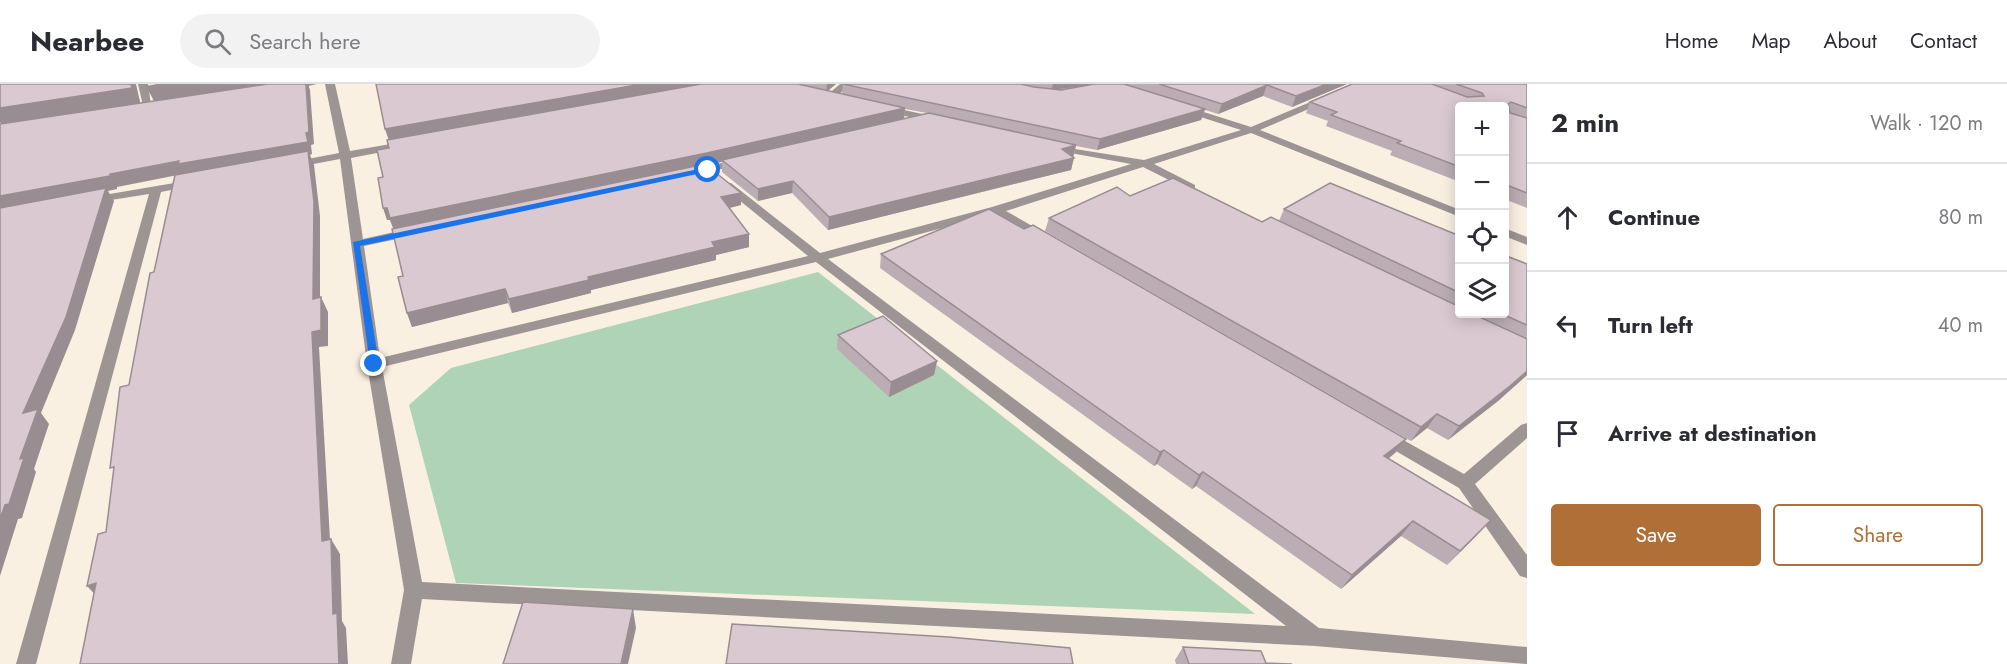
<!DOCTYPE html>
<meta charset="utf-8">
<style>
body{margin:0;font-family:Jost,sans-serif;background:#f2f2f3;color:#2b2b33}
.controls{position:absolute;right:18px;top:18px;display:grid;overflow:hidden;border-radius:6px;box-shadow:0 3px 15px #0003}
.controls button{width:54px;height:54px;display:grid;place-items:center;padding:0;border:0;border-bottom:2px solid #e1e1e2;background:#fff;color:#2b2b33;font:30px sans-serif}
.stop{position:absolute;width:18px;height:18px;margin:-14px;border:4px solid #1a73e8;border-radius:50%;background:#fff}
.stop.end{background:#1a73e8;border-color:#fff;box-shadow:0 2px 6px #0008}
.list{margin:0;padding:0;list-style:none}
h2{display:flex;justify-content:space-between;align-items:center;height:78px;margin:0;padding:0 24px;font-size:26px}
h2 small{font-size:20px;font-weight:400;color:#7c7c81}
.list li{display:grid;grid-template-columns:39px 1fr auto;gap:18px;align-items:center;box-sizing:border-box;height:108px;padding:0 24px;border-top:2px solid #e1e1e2}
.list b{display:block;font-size:22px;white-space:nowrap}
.list em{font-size:20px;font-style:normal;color:#7c7c81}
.actions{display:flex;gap:12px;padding:18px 24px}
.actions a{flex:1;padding:14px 0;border:2px solid #af6f37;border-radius:6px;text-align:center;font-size:21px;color:#af6f37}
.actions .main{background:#af6f37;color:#fff}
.icon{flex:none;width:33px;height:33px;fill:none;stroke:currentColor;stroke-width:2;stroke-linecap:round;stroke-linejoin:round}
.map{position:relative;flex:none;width:1527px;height:580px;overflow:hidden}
header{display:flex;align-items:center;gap:36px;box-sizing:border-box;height:84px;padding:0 30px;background:#fff;border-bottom:2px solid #e1e1e2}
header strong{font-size:28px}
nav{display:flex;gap:33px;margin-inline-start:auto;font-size:21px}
.search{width:420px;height:54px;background:#f2f2f3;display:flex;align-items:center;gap:15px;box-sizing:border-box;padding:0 21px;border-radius:33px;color:#7c7c81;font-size:22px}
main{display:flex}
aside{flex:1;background:#fff}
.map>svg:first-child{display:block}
.green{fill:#aed3b6}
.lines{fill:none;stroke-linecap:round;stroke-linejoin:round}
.minor{fill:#9d9594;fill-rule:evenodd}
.wall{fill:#bbadb3;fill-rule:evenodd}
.shaded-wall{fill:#998d92}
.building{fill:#dac9d0;stroke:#998d92;stroke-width:1.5}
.route{fill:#1a73e8}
</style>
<header>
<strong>Nearbee</strong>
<div class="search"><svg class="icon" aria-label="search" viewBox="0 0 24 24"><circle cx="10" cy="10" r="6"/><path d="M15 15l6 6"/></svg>Search here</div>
<nav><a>Home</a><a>Map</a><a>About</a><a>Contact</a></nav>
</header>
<main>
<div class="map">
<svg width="1527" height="580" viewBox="0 0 1527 580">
<rect width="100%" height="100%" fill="#faf0e2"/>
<polygon class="green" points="818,188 1255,530 456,499 409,321 451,284"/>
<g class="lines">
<g class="minor">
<polygon points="138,0 148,0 152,28 144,26"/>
<polygon points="294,0 317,0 287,7 282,4"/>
<path d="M325,0H335L350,67L408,57L413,60L408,63L351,74L363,155L412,144L418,148L416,151L364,162L380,274L808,172L723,103V99H731L820,169L992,123L1131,80L1054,66L1050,65V61L1144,76L1241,46L1182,27V23H1188L1251,43L1353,0H1366L1260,46L1460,126V133L1251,49L1154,80L1195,101V105H1187L1143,83L1006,127L1048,151L1050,154L1048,157H1040L994,130L828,175L1319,544L1527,563V580L1315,562L422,515L411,580H391L404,506L367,280L340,75L292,84L287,81L292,78L339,69ZM816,178L1286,542L422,498L382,283Z"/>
<polygon points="840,0 851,0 832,16 826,16 826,12"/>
<polygon points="885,22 937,33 942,36 937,39 882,27 880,25"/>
<polygon points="740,75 745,78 744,80 690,92 684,89 686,87"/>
<polygon points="192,96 196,97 196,101 161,108 36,580 16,580 149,110 92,119 86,116 92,113"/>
<polygon points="1504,144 1527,153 1527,161 1504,152"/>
<polygon points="1527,339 1527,354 1475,400 1527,471 1527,494 1520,492 1459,404 1377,356 1375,352 1377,348 1389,348 1464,390 1521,341"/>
</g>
</g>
<g class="wall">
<path d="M376,0H836L828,7L842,10L843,0H1347L1292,23L1263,12L1218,30L1205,26L1201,36L1097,66L1076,62L1071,86L828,146L792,109L758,117L722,88V78L706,81L741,121L729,124L749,163L716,171V176L591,206V209L512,229L508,219L412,243L407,229L403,192L393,144L390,136H387L383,93L389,64V55L385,45ZM905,25L927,29L904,35Z"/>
<polygon points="1352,0 1527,0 1527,124 1504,115 1504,22 1460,22 1460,98 1390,71 1392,67 1326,42 1328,37 1306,29 1310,18"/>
<polygon points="1130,112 1262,138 1279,137 1284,125 1460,152 1460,230 1504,230 1527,180 1527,291 1498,317 1448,356 1427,344 1411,357 1045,147 1049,134"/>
<polygon points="1024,145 1406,355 1395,369 1388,375 1478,450 1447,481 1401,452 1341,505 1196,402 1192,405 1157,380 1154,382 880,184 881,170"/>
<polygon points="838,251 937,277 934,291 889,313 837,265"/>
<polygon points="1183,563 1266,579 1292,580 1176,580 1175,576"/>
</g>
<g class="shaded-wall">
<polygon points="131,0 136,0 141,22 3,43 0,38 0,20"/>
<polygon points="157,0 279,0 155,19 146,2"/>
<polygon points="306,0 308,0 310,6 314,60 311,61 312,70 310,71 314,81 320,132 320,230 183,90 117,103 117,105 108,107 114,117 75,246 41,329 49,340 34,385 36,388 22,434 18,435 0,492 0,435 20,375 23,329 0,126 0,112 110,90 306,49"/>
<polygon points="642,0 702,0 389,57 385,45"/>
<polygon points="827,0 836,0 826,8"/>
<polygon points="1053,0 1099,0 1051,6"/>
<polygon points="1327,0 1347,0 1292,23 1296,12"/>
<polygon points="1267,1 1263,12 1218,30 1222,20"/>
<polygon points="905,24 904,35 708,81 394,146 390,136 387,136 383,124"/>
<polygon points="1205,25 1201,36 1097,66 1100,55"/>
<polygon points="1076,61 1073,73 1062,65"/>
<polygon points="1074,74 1071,86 828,146 829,133"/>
<polygon points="793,97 792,109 758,117 758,105"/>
<polygon points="741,109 741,121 721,126 721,113"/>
<polygon points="749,150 749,163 716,171 716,176 591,206 591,209 512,229 509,215 712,158"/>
<polygon points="505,205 508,219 412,243 407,229"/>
<polygon points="321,213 328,228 328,262 319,263 331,473 322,457 312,248"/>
<polygon points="937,277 934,291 889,313 891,298"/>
<polygon points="1527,287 1527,291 1498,317 1448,356 1459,342"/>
<polygon points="1437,330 1427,344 1411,357 1421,343"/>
<polygon points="1406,355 1395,369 1374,386 1384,372"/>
<polygon points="1164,366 1157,380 1154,382 1160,368"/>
<polygon points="1203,388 1196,402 1192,405 1199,391"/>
<polygon points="1491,436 1478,450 1447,481 1460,467"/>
<polygon points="1413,437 1401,452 1341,505 1352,491"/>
<polygon points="331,455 340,470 342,537 346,544 348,580 339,580 333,530"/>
<polygon points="96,499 101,517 87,502"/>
<polygon points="633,525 636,544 628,580 621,580"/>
</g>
<g class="building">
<polygon points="0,0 131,0 132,4 0,24"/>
<polygon points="267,0 306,0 309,48 306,49 308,58 178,80 179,77 110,90 110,92 0,112 0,40"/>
<polygon points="376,0 642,0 385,45"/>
<polygon points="701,0 798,0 905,24 707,69 390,134 387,124 383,124 378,94 383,93 377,66 389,64 387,56"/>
<polygon points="843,0 1021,0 1034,3 1061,6 1094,0 1124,0 1205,25 1100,55"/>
<polygon points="1159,0 1327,0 1296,12 1267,1 1222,20"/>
<polygon points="1352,0 1432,0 1467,13 1484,12 1482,9 1456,0 1527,0 1527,24 1511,18 1508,20 1510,29 1527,34 1527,109 1504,100 1504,22 1460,22 1460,83 1397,59 1401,57 1331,31 1337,28 1310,18"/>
<polygon points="929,29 1076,61 1062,65 1074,74 829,133 793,97 758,105 722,76"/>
<polygon points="308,67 314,118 313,215 321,213 321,246 312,248 322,457 331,455 333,530 337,529 339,580 80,580 96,499 87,502 98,450 106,448 114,383 110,384 120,303 129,301 150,189 154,188 175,91"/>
<polygon points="705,80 741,109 721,113 749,150 712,158 715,163 588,193 589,196 509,215 505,205 407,229 398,193 403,192 392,145"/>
<polygon points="1173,94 1262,138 1271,133 1460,223 1460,230 1473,230 1527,255 1527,287 1510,302 1459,342 1437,330 1421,343 1049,134 1117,103 1130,112"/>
<polygon points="1330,99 1460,152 1460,209 1284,125"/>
<polygon points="106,104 66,233 23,329 38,325 20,375 24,374 9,420 5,421 0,435 0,124"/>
<polygon points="989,125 1024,145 1033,141 1406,355 1384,372 1491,436 1460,467 1413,437 1352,491 1203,388 1199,391 1164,366 1160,368 881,170"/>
<polygon points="1504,171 1527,180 1527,241 1502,230 1504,230"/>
<polygon points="883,232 937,277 891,298 838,251"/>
<polygon points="523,518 633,525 621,580 503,580"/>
<polygon points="732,540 949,553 1070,564 1073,580 726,580"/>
<polygon points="1183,563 1261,567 1266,579 1292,580 1189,580"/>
</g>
<polygon class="route" points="708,83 711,87 360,162 379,280 374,284 370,280 353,158"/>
</svg>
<div class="controls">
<button>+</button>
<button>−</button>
<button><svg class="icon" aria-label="locate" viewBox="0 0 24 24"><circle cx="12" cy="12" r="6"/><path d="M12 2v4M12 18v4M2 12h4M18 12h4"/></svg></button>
<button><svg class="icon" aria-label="layers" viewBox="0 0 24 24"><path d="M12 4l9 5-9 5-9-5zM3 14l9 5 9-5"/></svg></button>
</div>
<div class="stop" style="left:708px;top:86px"></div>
<div class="stop end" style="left:374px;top:280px"></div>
</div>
<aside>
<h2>2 min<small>Walk · 120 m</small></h2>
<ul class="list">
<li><svg class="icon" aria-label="ahead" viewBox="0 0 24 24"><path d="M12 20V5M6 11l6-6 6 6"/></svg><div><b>Continue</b></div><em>80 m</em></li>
<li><svg class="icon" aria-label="left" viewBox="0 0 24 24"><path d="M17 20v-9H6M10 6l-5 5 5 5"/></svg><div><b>Turn left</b></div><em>40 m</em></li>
<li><svg class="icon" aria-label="arrive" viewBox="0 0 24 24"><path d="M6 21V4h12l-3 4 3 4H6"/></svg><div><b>Arrive at destination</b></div></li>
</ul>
<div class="actions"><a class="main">Save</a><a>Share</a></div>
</aside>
</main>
